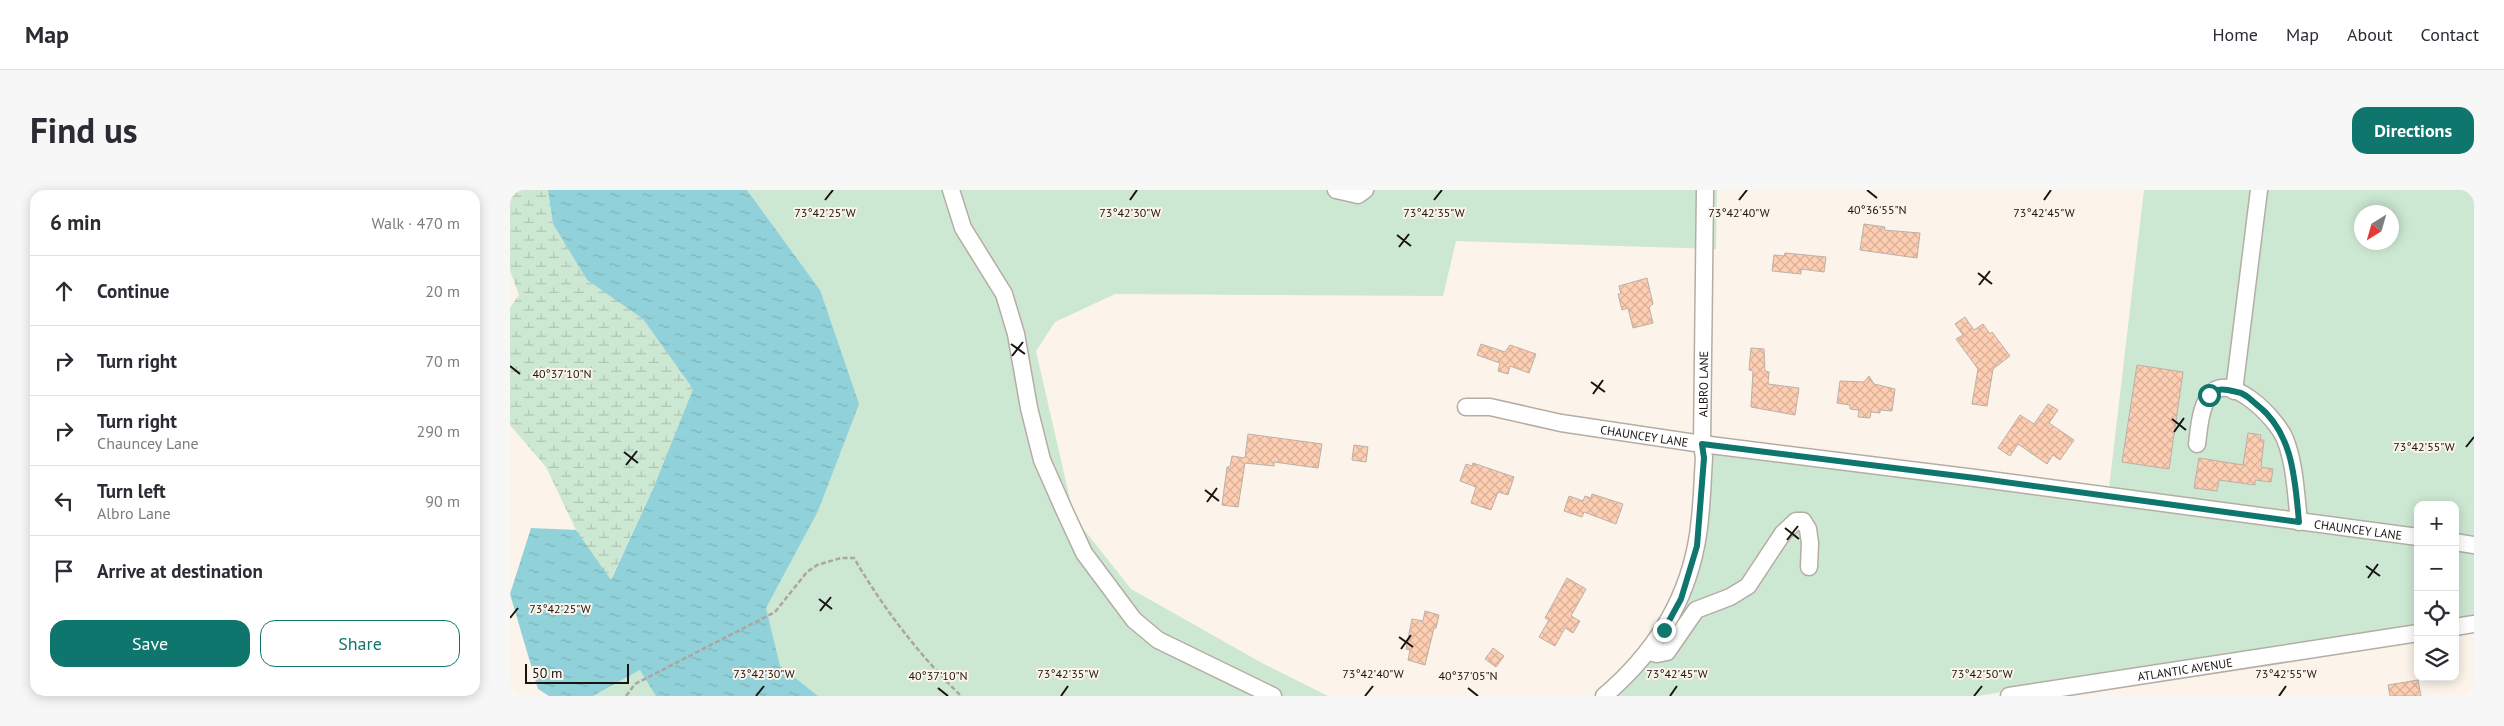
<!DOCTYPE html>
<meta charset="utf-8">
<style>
body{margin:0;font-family:"PT Sans",sans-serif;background:#f7f7f7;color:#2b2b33}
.controls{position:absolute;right:15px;bottom:15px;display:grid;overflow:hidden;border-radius:10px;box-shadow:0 2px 12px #0003}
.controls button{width:45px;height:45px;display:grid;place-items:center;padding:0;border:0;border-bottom:1px solid #e1e1e2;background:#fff;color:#2b2b33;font:25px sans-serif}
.compass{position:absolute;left:1844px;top:15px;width:45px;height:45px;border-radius:50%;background:#fff;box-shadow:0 2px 12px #0003;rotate:217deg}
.scale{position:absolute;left:15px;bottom:12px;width:104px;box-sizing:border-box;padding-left:5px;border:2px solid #171411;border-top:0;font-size:14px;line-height:18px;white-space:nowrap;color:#171411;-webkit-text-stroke:4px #fcf3ea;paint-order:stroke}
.stop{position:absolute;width:15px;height:15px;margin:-11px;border:4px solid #0f766e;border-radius:50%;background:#fff}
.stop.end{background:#0f766e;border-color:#fff;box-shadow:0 1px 5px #0008}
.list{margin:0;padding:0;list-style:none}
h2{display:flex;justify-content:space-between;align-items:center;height:65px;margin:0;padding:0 20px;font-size:21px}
h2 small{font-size:16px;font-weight:400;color:#7c7c81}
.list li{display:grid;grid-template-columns:32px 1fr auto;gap:15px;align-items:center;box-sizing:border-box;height:70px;padding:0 20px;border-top:1px solid #e1e1e2}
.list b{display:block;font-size:19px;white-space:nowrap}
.list p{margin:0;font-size:16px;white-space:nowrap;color:#7c7c81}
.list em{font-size:16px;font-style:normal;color:#7c7c81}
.actions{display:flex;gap:10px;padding:15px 20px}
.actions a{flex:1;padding:11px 0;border:1px solid #0f766e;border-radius:15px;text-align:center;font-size:18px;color:#0f766e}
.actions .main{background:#0f766e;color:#fff}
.icon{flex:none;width:28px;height:28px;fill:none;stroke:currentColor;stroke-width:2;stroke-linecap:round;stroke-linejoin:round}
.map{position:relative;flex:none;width:1964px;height:506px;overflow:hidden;border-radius:15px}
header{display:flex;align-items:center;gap:30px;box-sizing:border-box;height:70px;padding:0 25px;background:#fff;border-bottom:1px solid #e1e1e2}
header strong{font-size:24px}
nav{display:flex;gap:28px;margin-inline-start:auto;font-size:18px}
.intro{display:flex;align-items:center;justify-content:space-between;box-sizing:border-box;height:120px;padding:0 30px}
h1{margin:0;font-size:35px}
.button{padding:12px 22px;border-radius:15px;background:#0f766e;color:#fff;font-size:18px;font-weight:700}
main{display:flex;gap:30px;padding:0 30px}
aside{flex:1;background:#fff;border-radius:15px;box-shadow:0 2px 12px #0003}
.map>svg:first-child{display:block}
.green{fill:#cce7d2;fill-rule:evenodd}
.wetland{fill:url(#wetland-marsh)}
.water{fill:url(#water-ripples)}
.building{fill:url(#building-cross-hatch);stroke:#bbb0a9}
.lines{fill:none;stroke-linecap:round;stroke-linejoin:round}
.minor-casing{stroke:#b5ada4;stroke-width:19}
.path{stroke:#ada6a0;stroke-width:2.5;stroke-dasharray:5 2.5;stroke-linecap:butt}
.minor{stroke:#fff;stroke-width:16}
.route{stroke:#0f766e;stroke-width:6}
.ticks{fill:none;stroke:#171411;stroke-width:2}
.labels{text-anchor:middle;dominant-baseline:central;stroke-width:4;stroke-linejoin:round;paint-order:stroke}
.street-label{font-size:12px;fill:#171411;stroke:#fcf3ea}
.ticks-label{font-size:12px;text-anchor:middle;fill:#171411;stroke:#fcf3ea;stroke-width:4;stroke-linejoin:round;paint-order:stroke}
</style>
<header>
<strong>Map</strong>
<nav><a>Home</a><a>Map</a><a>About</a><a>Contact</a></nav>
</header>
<div class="intro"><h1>Find us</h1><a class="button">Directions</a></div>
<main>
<aside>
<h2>6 min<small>Walk · 470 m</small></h2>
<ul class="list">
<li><svg class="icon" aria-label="ahead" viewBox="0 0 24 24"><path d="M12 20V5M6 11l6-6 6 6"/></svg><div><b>Continue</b></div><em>20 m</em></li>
<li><svg class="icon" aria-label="right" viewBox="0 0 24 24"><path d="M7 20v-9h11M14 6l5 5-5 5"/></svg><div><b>Turn right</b></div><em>70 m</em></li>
<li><svg class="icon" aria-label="right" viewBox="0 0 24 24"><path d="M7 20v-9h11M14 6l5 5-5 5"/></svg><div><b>Turn right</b><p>Chauncey Lane</p></div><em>290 m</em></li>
<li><svg class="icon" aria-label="left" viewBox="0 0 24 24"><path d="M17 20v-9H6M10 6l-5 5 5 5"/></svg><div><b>Turn left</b><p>Albro Lane</p></div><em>90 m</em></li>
<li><svg class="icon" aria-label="arrive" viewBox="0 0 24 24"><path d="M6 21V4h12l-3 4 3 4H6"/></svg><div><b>Arrive at destination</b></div></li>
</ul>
<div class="actions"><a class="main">Save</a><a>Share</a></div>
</aside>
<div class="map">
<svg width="1964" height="506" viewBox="0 0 1964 506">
<defs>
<pattern id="wetland-marsh" width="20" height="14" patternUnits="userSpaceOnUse" patternTransform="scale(1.25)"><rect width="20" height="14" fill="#cce7d2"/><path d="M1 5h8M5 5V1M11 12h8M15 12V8" fill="none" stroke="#aec5b3"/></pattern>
<pattern id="water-ripples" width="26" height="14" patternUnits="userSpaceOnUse" patternTransform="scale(1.25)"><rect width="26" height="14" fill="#91d1d9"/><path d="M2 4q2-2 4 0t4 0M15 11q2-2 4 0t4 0" fill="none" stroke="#7cb3b9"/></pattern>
<pattern id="building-cross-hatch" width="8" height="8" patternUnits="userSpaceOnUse" patternTransform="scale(1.25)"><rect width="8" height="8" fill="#feceb2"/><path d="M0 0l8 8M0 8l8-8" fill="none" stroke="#d9b098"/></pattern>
</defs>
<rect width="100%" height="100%" fill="#fcf3ea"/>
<g class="green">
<polygon points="237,0 1207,0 1206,59 946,51 933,106 605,104 545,132 526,161 564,327 621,399 752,473 818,506 83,506 130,480 310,100"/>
<path d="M1634,0H1964V426L1945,429V315H1908V435L1468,506H1099C1136,468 1168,445 1182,391L1196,258L1598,307ZM1852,22H1882V52H1852Z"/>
</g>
<polygon class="wetland" points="0,0 38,0 43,34 77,90 133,129 183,199 143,299 100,391 66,340 36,277 0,235 0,118 9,105 0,81"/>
<polygon class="water" points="38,0 237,0 310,100 349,214 308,321 256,418 270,476 308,506 146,506 130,480 83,506 39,506 28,499 0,404 21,338 66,340 101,390 143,299 183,199 133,129 77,90 43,34"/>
<g class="building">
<polygon points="1354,34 1375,37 1374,40 1410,43 1407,68 1350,60"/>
<polygon points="1275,63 1316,67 1314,82 1291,79 1291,84 1262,81 1264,65 1274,66"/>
<polygon points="1137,88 1143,114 1139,117 1143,133 1123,138 1118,118 1112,120 1108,104 1111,104 1109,96"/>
<polygon points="1455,127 1464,140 1473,134 1480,144 1482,142 1500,166 1483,179 1477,216 1462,214 1468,179 1446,149 1453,145 1445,134"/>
<polygon points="971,154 995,162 1000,155 1026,164 1019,183 1000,176 998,184 988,181 990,173 967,165"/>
<polygon points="1241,158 1254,159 1255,181 1259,182 1258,194 1289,198 1285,225 1241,217 1243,181 1239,180"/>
<polygon points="1627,175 1673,182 1659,279 1612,272"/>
<polygon points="1359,186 1364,194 1385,199 1382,221 1370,220 1370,223 1361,222 1360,228 1348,227 1349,220 1340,219 1340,215 1327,213 1330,191 1354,192"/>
<polygon points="1538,214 1548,220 1539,233 1564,250 1550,270 1543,265 1537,274 1508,254 1500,266 1488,258 1510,225 1524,234"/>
<polygon points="1738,243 1751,245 1750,250 1754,250 1751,277 1763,279 1761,292 1745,290 1745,295 1709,290 1707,301 1684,298 1689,268 1733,275"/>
<polygon points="738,244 812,254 808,278 764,272 764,276 735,273 728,317 712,315 717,277 720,277 722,266 735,268"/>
<polygon points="844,255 858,257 856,272 842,270"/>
<polygon points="963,273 1004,287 998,305 988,302 981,320 961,313 966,297 950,291 956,274 962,276"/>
<polygon points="1082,304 1113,314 1106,334 1074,322 1072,327 1054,321 1059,306 1073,311 1075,306 1081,308"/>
<polygon points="1057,388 1076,399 1061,426 1070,431 1063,443 1055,438 1045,456 1029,447 1039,430 1035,428"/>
<polygon points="915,421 929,425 926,438 924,438 915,475 898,470 900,460 896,459 902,429 913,431"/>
<polygon points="983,458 994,466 986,477 975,469"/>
<polygon points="1908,490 1911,506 1880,506 1878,495"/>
</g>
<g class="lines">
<defs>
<g id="minor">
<polyline points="441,0 453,38 494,104 506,144 519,218 532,270 555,322 574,363 624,430 648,450 763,506"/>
<polyline points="826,0 848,5 855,0"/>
<polyline points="1724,201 1749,0"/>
<path id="s1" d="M956,217H980L1051,233L1192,254L1465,288L1908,347"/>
<path d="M1687,254C1689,239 1690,219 1699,206C1718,178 1767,229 1775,249C1785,274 1786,305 1789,332"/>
<polyline points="1945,352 1964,355"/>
<polyline points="1945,437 1964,434"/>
<polyline points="1139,462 1147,464 1157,462 1186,420 1220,407 1238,396 1273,343 1286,331 1293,331 1298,339 1300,353 1299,377"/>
<path id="s2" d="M1094,506C1141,466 1174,417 1186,356C1192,328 1192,297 1194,268L1192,254L1195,0"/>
<path id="s3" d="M1499,506L1908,443"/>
</g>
</defs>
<use href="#minor" class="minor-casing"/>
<path class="path" d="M116,506L125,494L265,422L297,382L307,375L331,368H344C373,418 410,466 451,506"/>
<use href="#minor" class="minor"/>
</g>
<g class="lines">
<path class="route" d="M1154,440L1171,409L1187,356L1194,268L1192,254L1465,288L1789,332C1785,289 1783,242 1746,214C1740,209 1735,203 1727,202C1715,199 1709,197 1699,205"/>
</g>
<path class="ticks" d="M1357,0L1367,8M315,10L323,0M620,10L627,0M924,10L932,0M1229,10L1237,0M1534,10L1541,0M887,45L901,56M889,57L899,44M1468,83L1482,94M1469,95L1480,81M501,154L515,164M502,166L513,152M0,176L10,184M1081,192L1095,202M1083,204L1093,190M1662,229L1676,240M1664,242L1674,228M1956,257L1964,247M114,262L128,273M116,275L127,261M695,300L709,311M697,312L707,298M1275,338L1289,349M1277,350L1288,336M1856,376L1870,386M1858,388L1868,374M309,409L322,419M310,421L321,407M0,428L8,418M889,447L903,457M891,459L901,445M428,498L438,506M958,498L968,506M246,506L254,496M551,506L558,496M855,506L863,496M1160,506L1167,496M1464,506L1472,496M1769,506L1776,496"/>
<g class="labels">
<g class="street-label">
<text stroke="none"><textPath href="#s2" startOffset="342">ALBRO LANE</textPath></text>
<text stroke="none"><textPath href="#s1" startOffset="181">CHAUNCEY LANE</textPath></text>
<text stroke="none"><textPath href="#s1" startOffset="901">CHAUNCEY LANE</textPath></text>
<text stroke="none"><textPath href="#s3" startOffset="178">ATLANTIC AVENUE</textPath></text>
</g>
</g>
<g class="ticks-label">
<text x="1367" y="24">40°36'55"N</text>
<text x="315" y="27">73°42'25"W</text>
<text x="620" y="27">73°42'30"W</text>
<text x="924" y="27">73°42'35"W</text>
<text x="1229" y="27">73°42'40"W</text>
<text x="1534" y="27">73°42'45"W</text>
<text x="52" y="188">40°37'10"N</text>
<text x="1914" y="261">73°42'55"W</text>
<text x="50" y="423">73°42'25"W</text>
<text x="254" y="488">73°42'30"W</text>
<text x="558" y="488">73°42'35"W</text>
<text x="863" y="488">73°42'40"W</text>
<text x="1167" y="488">73°42'45"W</text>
<text x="1472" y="488">73°42'50"W</text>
<text x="1776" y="488">73°42'55"W</text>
<text x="428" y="490">40°37'10"N</text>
<text x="958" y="490">40°37'05"N</text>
</g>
</svg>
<div class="controls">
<button>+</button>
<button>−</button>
<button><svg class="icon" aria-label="locate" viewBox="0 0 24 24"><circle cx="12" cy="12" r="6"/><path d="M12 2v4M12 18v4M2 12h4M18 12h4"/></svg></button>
<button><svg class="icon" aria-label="layers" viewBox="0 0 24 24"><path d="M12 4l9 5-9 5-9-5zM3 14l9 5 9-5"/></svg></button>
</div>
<svg class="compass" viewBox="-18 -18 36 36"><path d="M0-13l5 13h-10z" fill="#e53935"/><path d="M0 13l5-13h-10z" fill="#7c7c81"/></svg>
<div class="scale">50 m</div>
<div class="stop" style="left:1699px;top:205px"></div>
<div class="stop end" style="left:1154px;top:440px"></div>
</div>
</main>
